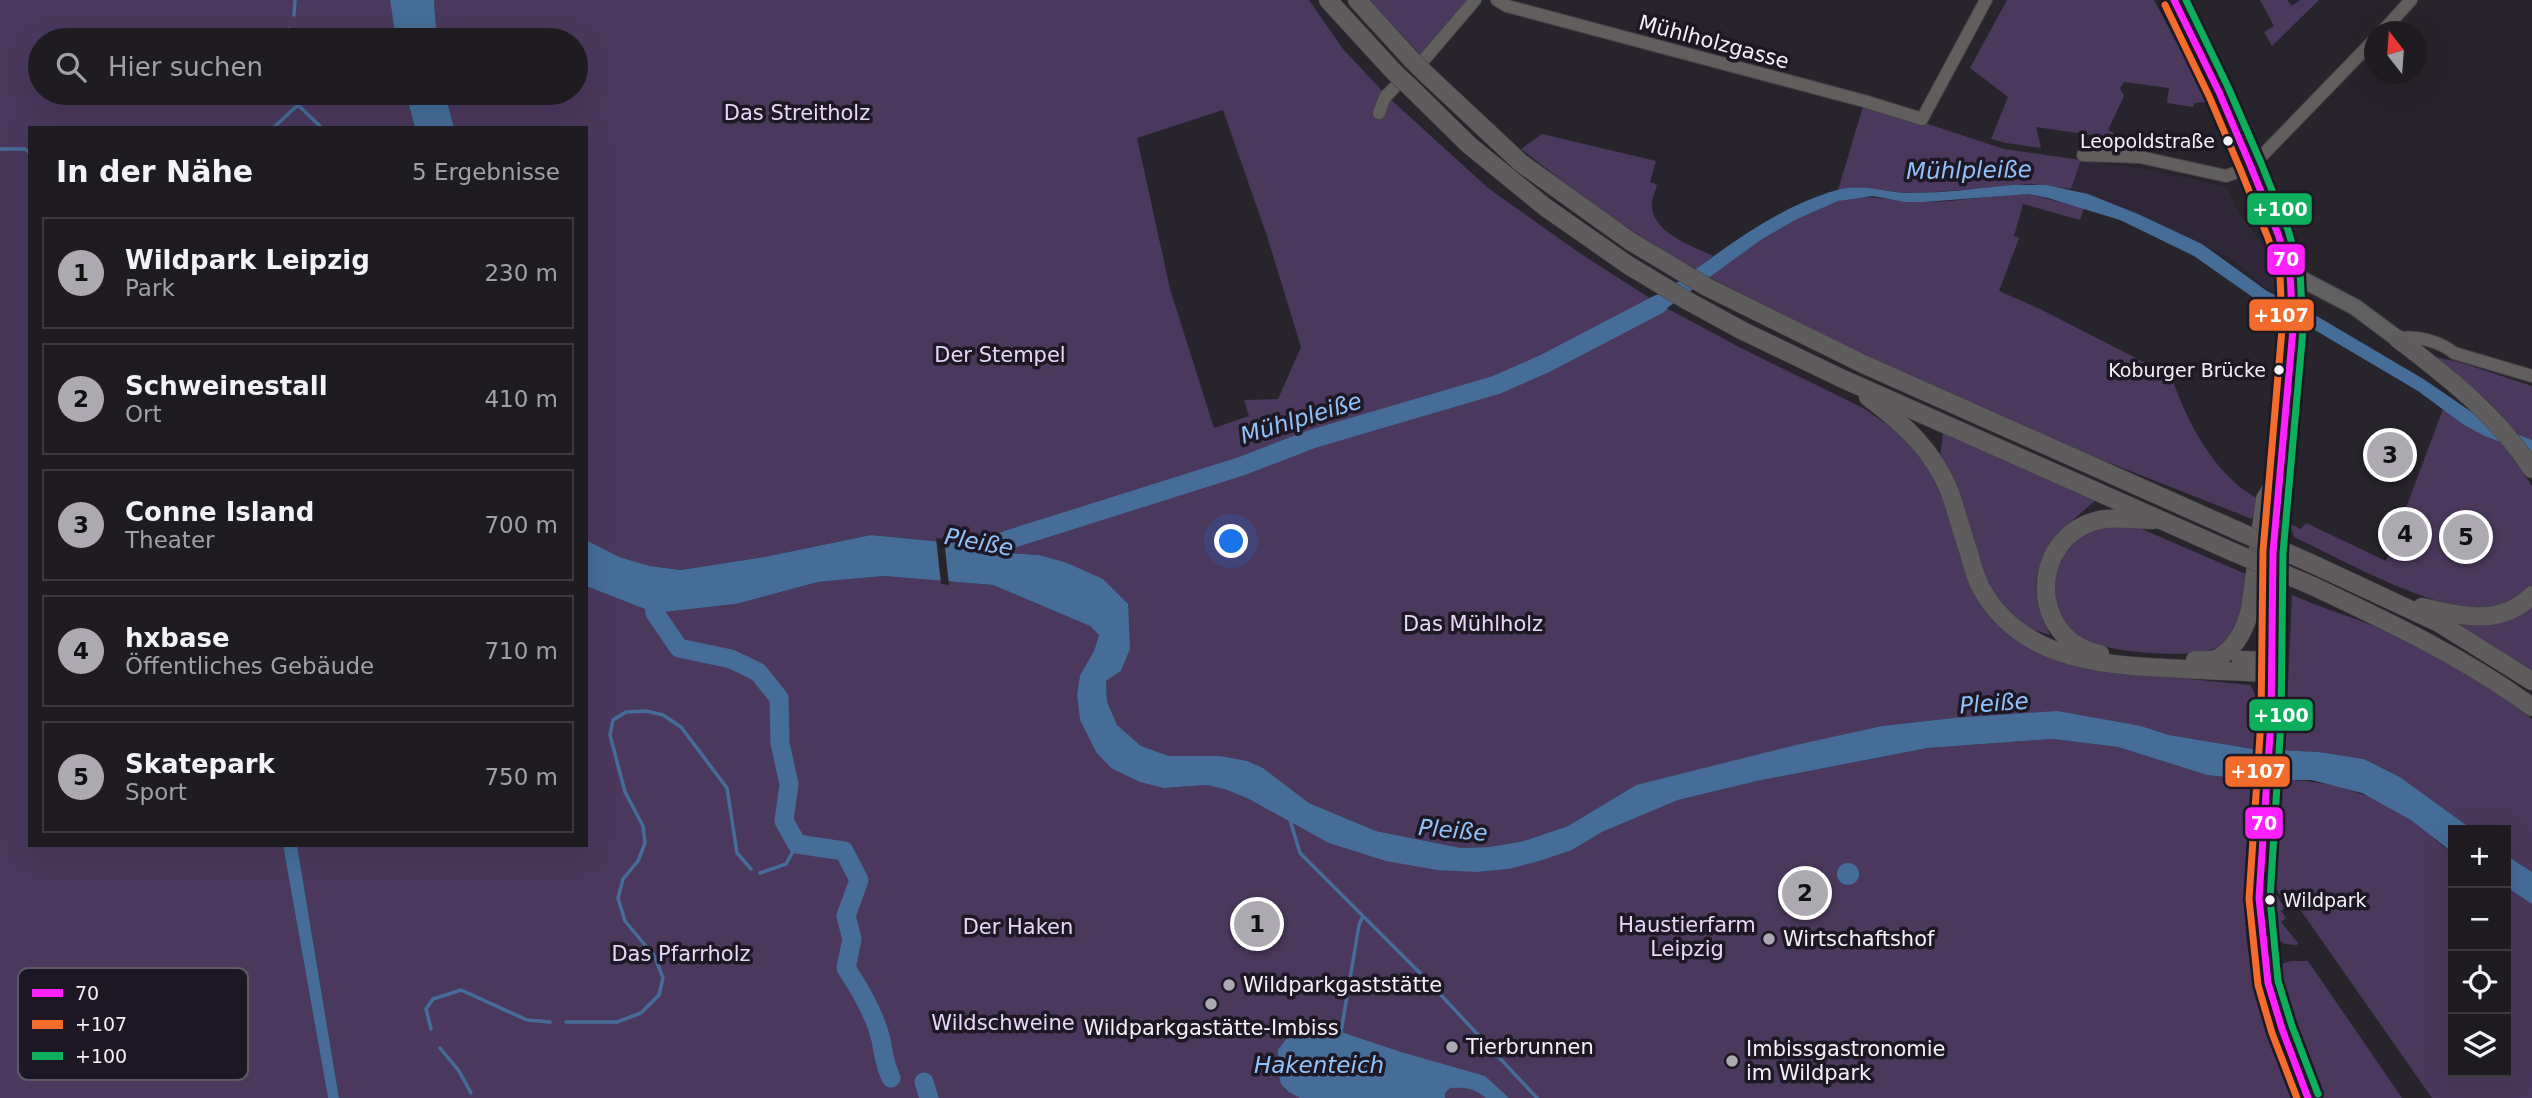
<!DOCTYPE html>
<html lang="de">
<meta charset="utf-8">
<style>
body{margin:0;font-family:"DejaVu Sans",sans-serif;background:#26242a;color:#f1f3f6}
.controls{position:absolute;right:21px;bottom:21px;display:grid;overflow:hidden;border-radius:0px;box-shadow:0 7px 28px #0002}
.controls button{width:63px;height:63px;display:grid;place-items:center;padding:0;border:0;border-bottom:2px solid #3c393f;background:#1e1b21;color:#f1f3f6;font:35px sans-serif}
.compass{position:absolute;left:2364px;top:21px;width:63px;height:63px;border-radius:50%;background:#1e1b21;box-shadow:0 7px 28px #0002;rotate:343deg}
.you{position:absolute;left:1232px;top:542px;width:24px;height:24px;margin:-18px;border:5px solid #fff;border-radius:50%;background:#1a73e8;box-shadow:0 0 0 10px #1a73e833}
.badge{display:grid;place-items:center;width:46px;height:46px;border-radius:50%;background:#ada9b1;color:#111;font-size:23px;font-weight:700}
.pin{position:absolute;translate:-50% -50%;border:4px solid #fff;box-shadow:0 2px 7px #0006}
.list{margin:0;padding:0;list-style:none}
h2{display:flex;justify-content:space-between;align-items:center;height:91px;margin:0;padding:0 28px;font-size:30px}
h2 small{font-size:23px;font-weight:400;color:#a1a1a5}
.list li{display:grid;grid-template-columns:46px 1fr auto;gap:21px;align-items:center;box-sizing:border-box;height:112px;margin:0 14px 14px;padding:0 14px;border:2px solid #3c393f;border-radius:0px}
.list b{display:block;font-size:26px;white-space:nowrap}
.list p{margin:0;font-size:23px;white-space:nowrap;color:#a1a1a5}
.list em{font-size:23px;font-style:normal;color:#a1a1a5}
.icon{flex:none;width:38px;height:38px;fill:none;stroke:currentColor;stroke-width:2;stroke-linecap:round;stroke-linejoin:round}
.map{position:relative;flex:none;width:2532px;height:1098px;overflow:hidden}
.search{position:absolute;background:#1e1b21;box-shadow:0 7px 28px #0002;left:28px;top:28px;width:560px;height:77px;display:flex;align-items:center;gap:18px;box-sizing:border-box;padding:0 24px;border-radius:38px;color:#a1a1a5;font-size:26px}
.panel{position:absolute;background:#1e1b21;box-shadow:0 7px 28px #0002;left:28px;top:126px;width:560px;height:721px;border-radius:0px}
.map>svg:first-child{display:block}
.built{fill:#2f2738}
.green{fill:#4b395d;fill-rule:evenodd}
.water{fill:#456d98}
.pier{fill:#28242c}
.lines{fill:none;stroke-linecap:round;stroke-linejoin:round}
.stream{stroke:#456d98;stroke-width:3.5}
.river{stroke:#456d98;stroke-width:19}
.minor-casing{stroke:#454148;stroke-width:14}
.major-casing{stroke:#454148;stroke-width:18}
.highway-casing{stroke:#454148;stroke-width:19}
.minor{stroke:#605f5d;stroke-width:12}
.major{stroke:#616060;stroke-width:16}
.highway{stroke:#5f5c5e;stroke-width:18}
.highway-bridge-casing{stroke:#454148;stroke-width:19;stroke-linecap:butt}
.highway-bridge{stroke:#5f5c5e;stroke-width:18}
.bus-1-casing{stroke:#1e1825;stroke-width:12}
.bus-2-casing{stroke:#1e1825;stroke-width:12}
.bus-3-casing{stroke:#1e1825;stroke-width:12}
.bus-1{stroke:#ff20ff;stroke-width:7}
.bus-2{stroke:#f36c2b;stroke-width:7}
.bus-3{stroke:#0daf5c;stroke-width:7}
.bus-dot{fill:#f4f0f9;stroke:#1e1825;stroke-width:2.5}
.poi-dot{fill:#ada9b1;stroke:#1e1825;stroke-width:2.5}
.labels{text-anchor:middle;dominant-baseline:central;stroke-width:7;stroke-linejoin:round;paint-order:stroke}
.bus-label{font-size:19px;fill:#f4f0f9;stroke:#1e1825;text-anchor:end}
.street-label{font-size:21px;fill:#f4f0f9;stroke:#1e1825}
.park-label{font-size:21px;fill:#e6d7f8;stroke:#1e1825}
.poi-label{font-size:21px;fill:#f4f0f9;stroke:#1e1825;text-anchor:start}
.water-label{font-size:23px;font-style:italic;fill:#90c3fa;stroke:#1e1825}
.key{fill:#1e1825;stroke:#5e5965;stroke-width:2}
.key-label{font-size:19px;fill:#f4f0f9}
.line-badge{stroke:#1e1825;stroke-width:2.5}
.badge-label{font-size:19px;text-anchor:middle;font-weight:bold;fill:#fff}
</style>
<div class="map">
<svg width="2532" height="1098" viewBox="0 0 2532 1098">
<rect width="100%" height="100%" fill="#28242c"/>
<polygon class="built" points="2081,160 2147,169 2227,187 2239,213 2265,248 2278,294 2263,286 2237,263 2217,251 2117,205 2071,189"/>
<g class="green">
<polygon points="0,0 390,0 396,40 40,40 40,93 406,93 415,128 30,128 30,845 283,845 328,1098 0,1098"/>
<path d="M434,0H1309L1343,49L1387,96L1488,188L1578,252L1659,304L1739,347L1863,408L1894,429L1913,448L1931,473L1991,613L2099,670L2250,685C2263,702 2256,729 2253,749L2169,735L2141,726L1953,718L1882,726L1636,785L1568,826L1524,841L1489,847L1461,848L1376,831L1309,803L1263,768L1220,756H1169L1141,746L1116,725L1107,702L1106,681L1121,671L1130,649L1039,555L1006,553L984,546L871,535L764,557L681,570L650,566L618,557L586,540V128H454L445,93H576V40H437ZM1223,110L1267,236L1301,347L1278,399L1244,400L1249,416L1214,428L1170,289L1137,138Z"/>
<polygon points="1369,0 1468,0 1421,55"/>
<polygon points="2007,0 2154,0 2208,102 2195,103 2193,107 2167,103 2169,88 2124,82 2120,88 2124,96 2108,130 2119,136 2118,139 2036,127 2041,148 2006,143 1991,139 2008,97 1970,68"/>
<polygon points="2260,0 2287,0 2292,6 2300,0 2319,0 2272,46 2264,32 2274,26"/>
<path d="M1864,103L2004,149L2081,160L2071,189L2030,184L1924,193C1893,194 1871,186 1838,190Z"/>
<path d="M1542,134L1656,161L1650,182L1657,185C1655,192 1651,201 1652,208C1655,234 1693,246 1713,256L1696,269C1633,235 1577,193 1521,149Z"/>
<path d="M2028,194L2084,208L2080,220L2023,204L2014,236L2019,238L1999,291L2040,309L2171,376C2188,423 2213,474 2258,499L2252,519L2054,441L1850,348L1709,277C1748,247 1794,211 1842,200C1869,193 1894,202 1922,202C1957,202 1993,195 2028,194Z"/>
<polygon points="2436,357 2462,363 2532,386 2532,440 2519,435 2490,403"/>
<path d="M2443,409L2464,425L2502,442L2532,486V587C2524,593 2514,601 2505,605C2455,625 2342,559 2294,537L2290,524L2301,529L2306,523L2386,561Z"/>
<path d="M1943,432L2096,500C2048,540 2017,571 2050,635L2023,626L1990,592L1940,458Z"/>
<path d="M2130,524L2246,574C2244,595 2244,618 2231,636C2225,644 2213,650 2203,652C2175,657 2095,652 2072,634C2046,614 2046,563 2070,542C2087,526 2109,526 2130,524Z"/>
<path d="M884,576L993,585L1090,626L1099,635L1094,651L1080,675L1077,695L1080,720L1096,752L1164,788L1207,785L1227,790L1249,799L1477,872L1509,869L1572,850L1602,832L1678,800L1757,781L1928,748L2053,739L2118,747L2207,775L2251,780C2248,834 2241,888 2247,942C2254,997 2271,1047 2291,1098H339L297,845H586V586L655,613L736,604L818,582Z"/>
<path d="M2292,595C2324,609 2356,618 2388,632C2439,655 2488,685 2532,719V872L2506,855V830H2473L2400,777L2364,759L2319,752L2285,751Z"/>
<polygon points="2532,605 2532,670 2451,621"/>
<path d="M2283,780C2329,780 2373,794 2411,819C2426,830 2438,844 2453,853V1072H2506V887L2532,904V1098H2432L2297,905L2290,909L2276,889L2279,815Z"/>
<polygon points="2276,895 2285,908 2281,911 2286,918 2281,922 2298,943 2297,945 2285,944 2279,940"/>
<path d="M2291,961H2308L2402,1098H2320C2303,1056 2286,1013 2278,968L2284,963Z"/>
</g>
<g class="water">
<polygon points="390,0 434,0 437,40 396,40"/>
<polygon points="406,93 445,93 454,128 415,128"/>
<path d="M2013,185H2046L2088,194L2138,214L2202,244L2267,291L2315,315L2425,380L2473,413L2491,424L2532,440V454L2485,436L2464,425L2418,391L2308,326L2261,303L2194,256L2120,220L2048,198L2028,194L1924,202H1905L1873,196L1838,201L1797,219L1762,239L1663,311L1630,314C1698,273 1759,212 1837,190C1863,183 1886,193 1911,193C1945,193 1979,188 2013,185Z"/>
<polygon points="871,535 984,546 1006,553 1039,555 1067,563 1103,579 1128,604 1130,649 1121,671 1106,681 1107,702 1117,725 1141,746 1169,756 1220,756 1247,761 1263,768 1309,803 1376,831 1461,848 1489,847 1524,841 1568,826 1636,785 1796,745 1882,726 1953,718 2057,711 2141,726 2169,735 2253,749 2319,752 2364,759 2400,777 2473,830 2453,830 2453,853 2411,820 2362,793 2311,780 2251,780 2207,775 2118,747 2053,739 1928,748 1757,781 1678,800 1602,832 1572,850 1539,861 1509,869 1477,872 1437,870 1386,861 1329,843 1249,799 1227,790 1207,785 1164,788 1140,782 1111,768 1096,752 1080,720 1077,695 1080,675 1094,651 1099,635 1090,626 993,585 884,576 818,582 736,604 655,613 586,586 586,540 619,557 650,566 681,570 764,557"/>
<polygon points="283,845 297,845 339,1098 328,1098"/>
<polygon points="2506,855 2532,872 2532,904 2506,887"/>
<circle cx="1848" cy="874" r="11"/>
<path d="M1293,1030L1341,1032L1401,1052L1485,1076L1509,1098H1486C1474,1088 1465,1087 1450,1088L1445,1093V1098H1300L1289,1092L1281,1084L1278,1069V1050Z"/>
</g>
<g class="pier">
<polygon points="2277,295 2313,311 2309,329 2275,312"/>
<polygon points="936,538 944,539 949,585 941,584"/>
<polygon points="2254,745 2284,748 2281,784 2252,783"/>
</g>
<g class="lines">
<g class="stream">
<polyline points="294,15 295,0"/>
<polyline points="289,29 290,40"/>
<polyline points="298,105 322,128"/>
<polyline points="273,128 298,105 296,93"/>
<polyline points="0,149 25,149 30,153"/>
<polyline points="1290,820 1300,853 1426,979 1537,1098"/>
<polyline points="760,873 786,864 797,844"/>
<polyline points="566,1022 617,1022 641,1013 659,995 663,978 655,957 625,921 618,898 623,879 638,861 645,843 643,826 625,792 610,735 613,720 626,712 646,711 663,715 681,727 727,788 737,853 751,869"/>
<polyline points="431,1029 426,1009 433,999 461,990 527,1020 550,1022"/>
<polyline points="1341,1032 1359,925 1363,916"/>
<polyline points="440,1048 459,1071 471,1093"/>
</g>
<g class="river">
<polyline points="960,555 1242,466 1312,439 1496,385 1544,364 1659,304"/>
<path d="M653,589L655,613L679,648L731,659L758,672L779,698L780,743L789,784L784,821L797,844L844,851L859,880L846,916L852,939L846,968C860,989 875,1014 881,1040C884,1055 884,1063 891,1078"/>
<polyline points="924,1082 929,1098"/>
</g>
<defs>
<g id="minor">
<polyline points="1497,0 1507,6 1864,101 1922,119 1986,0"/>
<polyline points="2382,32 2411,0"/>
<polyline points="1422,62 1475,0"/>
<polyline points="1379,113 1385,97 1394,88"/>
<polyline points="2083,155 2140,157 2226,176 2251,167 2374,40"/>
<path d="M2398,339C2414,334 2441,342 2454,353L2532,376"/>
</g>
<g id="major">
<polyline points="2174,0 2219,92 2251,167 2278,234 2290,273 2293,329 2275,530"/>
<polyline points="2290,273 2355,307 2398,339"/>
<path d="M2272,584C2272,630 2274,676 2271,722C2266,801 2251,882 2264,961C2272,1009 2290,1054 2308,1098"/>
</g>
<g id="highway">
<polyline points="1328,0 1395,73"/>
<polyline points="1357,0 1411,59"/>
<polyline points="1425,73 1521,163 1630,241 1707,287 1863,364 2236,530"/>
<polyline points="1410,87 1469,145 1545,207 1628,265 1688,301 1743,331 1843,379 2233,552"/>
<path d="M2398,339C2449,378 2497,415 2532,469"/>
<path d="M1868,397C1903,423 1934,451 1950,493C1957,512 1962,533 1969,553C1972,565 1976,578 1981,588C2019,657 2096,665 2166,668C2202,670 2237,672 2272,673"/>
<polyline points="2317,566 2439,623 2532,681"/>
<path d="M2315,587C2391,623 2465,658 2532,707"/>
<path d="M2422,607C2461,616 2500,627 2532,595"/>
<path d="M2100,654C2028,640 2028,537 2099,520C2116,516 2136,520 2153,520"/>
<path d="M2195,660C2202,660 2212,661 2218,658C2236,648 2245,629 2250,610L2265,499L2281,473"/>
<polyline points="2241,660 2272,661"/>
</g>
</defs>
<use href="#minor" class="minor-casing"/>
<use href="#major" class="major-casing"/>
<use href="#highway" class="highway-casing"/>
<use href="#minor" class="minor"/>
<use href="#major" class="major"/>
<use href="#highway" class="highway"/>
<defs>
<g id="highway-bridge">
<polyline points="1411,59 1425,73"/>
<polyline points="1395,73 1410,87"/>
<polyline points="2236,530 2317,566"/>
<polyline points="2233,552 2315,587"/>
</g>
</defs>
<use href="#highway-bridge" class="highway-bridge-casing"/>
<use href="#highway-bridge" class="highway-bridge"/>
<defs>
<polyline id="bus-1" points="2174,0 2219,92 2251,167 2278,234 2290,273 2293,329 2273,552 2271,720 2259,898 2268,983 2282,1029 2308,1098"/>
<polyline id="bus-2" points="2165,5 2209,96 2241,171 2268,238 2280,275 2282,329 2263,551 2261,720 2249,899 2258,985 2272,1033 2297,1098"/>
<polyline id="bus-3" points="2186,0 2228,87 2261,163 2288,230 2300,271 2303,330 2283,553 2281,721 2270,898 2278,981 2292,1026 2318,1094"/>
</defs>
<use href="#bus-1" class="bus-1-casing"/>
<use href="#bus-2" class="bus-2-casing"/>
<use href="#bus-3" class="bus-3-casing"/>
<use href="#bus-1" class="bus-1"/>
<use href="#bus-2" class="bus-2"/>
<use href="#bus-3" class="bus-3"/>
</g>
<g class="bus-dot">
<circle cx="2228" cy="141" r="6"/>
<circle cx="2279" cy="370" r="6"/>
<circle cx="2270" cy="900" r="6"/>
</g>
<g class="poi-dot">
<circle cx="1769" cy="939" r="7"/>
<circle cx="1229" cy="985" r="7"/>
<circle cx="1211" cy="1004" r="7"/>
<circle cx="1452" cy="1047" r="7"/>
<circle cx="1732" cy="1061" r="7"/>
</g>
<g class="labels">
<g class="bus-label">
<text x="2215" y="141">Leopoldstraße</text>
<text x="2266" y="370">Koburger Brücke</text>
<text x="2283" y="900" text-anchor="start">Wildpark</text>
</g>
<g class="street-label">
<text transform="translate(1714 42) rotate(15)">Mühlholzgasse</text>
</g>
<g class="park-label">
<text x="797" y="113">Das Streitholz</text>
<text x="1000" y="355">Der Stempel</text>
<text x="1473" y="624">Das Mühlholz</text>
<text x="1687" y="925">Haustierfarm<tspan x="1687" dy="24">Leipzig</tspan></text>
<text x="1018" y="927">Der Haken</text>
<text x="681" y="954">Das Pfarrholz</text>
<text x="1003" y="1023">Wildschweine</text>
</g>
<g class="poi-label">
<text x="1783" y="939">Wirtschaftshof</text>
<text x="1243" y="985">Wildparkgaststätte</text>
<text x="1211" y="1028" text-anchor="middle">Wildparkgastätte-Imbiss</text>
<text x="1466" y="1047">Tierbrunnen</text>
<text x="1746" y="1049">Imbissgastronomie<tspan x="1746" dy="24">im Wildpark</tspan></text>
</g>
<g class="water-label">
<text transform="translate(1969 170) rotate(-1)">Mühlpleiße</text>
<text transform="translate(1301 418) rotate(-17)">Mühlpleiße</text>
<text transform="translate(979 542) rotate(10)">Pleiße</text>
<text transform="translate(1994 703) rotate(-4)">Pleiße</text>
<text transform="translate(1453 830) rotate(5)">Pleiße</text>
<text x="1319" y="1065">Hakenteich</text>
</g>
</g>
<rect x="18" y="968" width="230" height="112" rx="10" class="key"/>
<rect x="32" y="989" width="31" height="8" fill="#ff20ff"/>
<rect x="32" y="1020" width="31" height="9" fill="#f36c2b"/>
<rect x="32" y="1052" width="31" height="8" fill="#0daf5c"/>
<g class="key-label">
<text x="75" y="1000">70</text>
<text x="75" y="1031">+107</text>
<text x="75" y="1063">+100</text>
</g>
<g class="line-badge">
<rect x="2246" y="192" width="67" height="34" rx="7" fill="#0daf5c"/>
<rect x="2266" y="243" width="40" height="33" rx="7" fill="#ff20ff"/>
<rect x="2248" y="298" width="67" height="34" rx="7" fill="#f36c2b"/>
<rect x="2248" y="698" width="66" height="34" rx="7" fill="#0daf5c"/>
<rect x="2224" y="755" width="67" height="33" rx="7" fill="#f36c2b"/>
<rect x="2244" y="806" width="40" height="34" rx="7" fill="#ff20ff"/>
</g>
<g class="badge-label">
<text x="2280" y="216">+100</text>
<text x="2286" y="266">70</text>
<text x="2281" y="322">+107</text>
<text x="2281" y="722">+100</text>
<text x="2258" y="778">+107</text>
<text x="2264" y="830">70</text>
</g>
</svg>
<div class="controls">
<button>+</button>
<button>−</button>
<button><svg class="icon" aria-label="locate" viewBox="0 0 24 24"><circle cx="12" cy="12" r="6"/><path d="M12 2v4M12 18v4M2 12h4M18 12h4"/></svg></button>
<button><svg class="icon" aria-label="layers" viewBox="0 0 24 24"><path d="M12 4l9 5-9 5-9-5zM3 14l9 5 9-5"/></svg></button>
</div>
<svg class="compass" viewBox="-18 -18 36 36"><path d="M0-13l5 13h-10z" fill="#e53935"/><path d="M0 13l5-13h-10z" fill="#a1a1a5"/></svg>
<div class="you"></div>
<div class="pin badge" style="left:1257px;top:924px">1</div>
<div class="pin badge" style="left:1805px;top:893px">2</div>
<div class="pin badge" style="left:2390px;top:455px">3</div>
<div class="pin badge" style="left:2405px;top:534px">4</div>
<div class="pin badge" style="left:2466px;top:537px">5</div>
<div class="search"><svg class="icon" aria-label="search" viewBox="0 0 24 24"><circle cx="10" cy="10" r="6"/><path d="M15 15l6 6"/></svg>Hier suchen</div>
<section class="panel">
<h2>In der Nähe<small>5 Ergebnisse</small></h2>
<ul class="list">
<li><span class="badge">1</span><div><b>Wildpark Leipzig</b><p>Park</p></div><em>230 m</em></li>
<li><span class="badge">2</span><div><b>Schweinestall</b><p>Ort</p></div><em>410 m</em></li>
<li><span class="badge">3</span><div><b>Conne Island</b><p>Theater</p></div><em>700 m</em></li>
<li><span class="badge">4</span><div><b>hxbase</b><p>Öffentliches Gebäude</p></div><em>710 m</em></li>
<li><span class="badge">5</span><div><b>Skatepark</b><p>Sport</p></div><em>750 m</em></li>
</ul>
</section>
</div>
